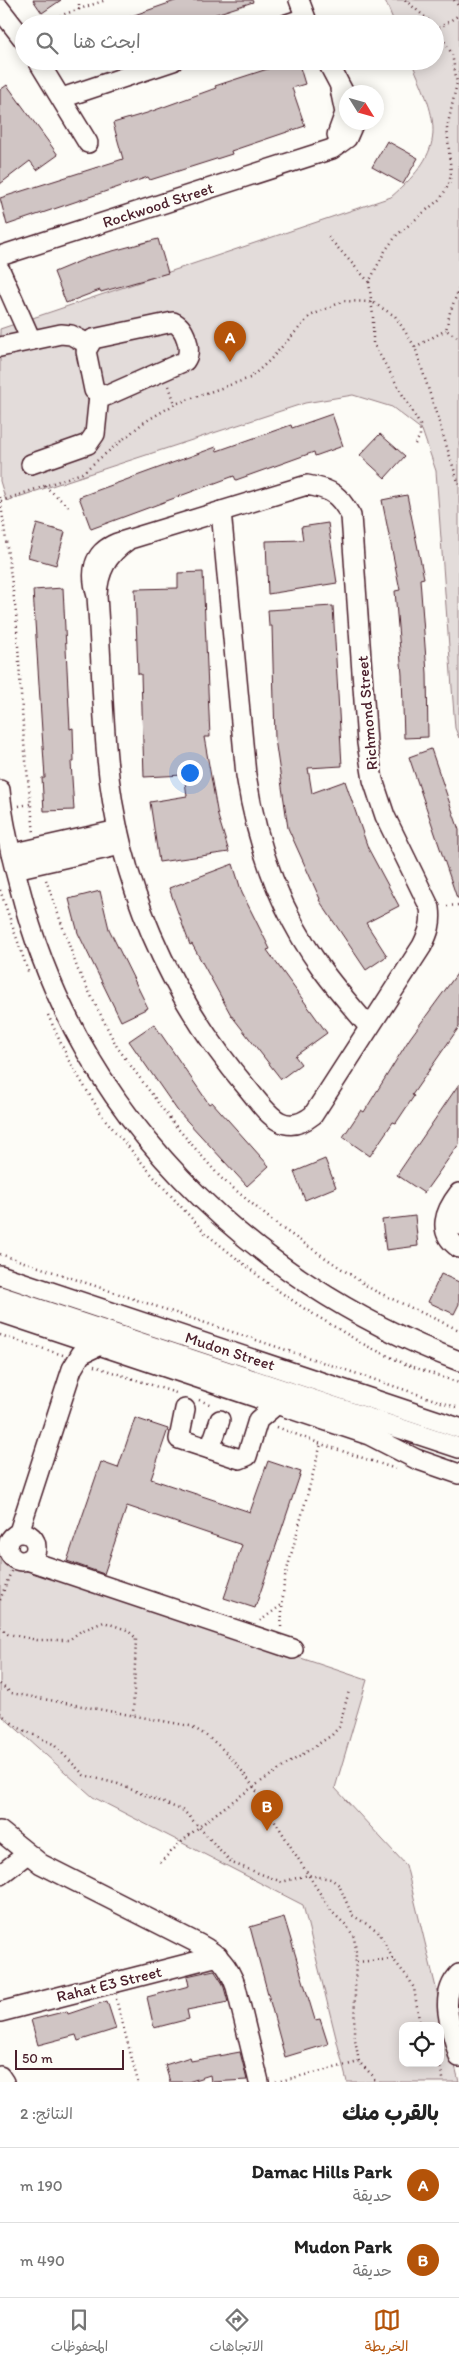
<!DOCTYPE html>
<html lang="ar">
<meta charset="utf-8">
<style>
body{margin:0;font-family:Itim,"Playpen Sans Arabic",sans-serif;background:#f6f6f6;color:#222;direction:rtl}
.controls{position:absolute;right:15px;bottom:15px;display:grid;overflow:hidden;border-radius:10px;box-shadow:0 2px 12px #0003}
.controls button{width:45px;height:45px;display:grid;place-items:center;padding:0;border:0;border-bottom:1px solid #e0e0e0;background:#fff;color:#222;font:25px sans-serif}
.compass{position:absolute;left:339px;top:85px;width:45px;height:45px;border-radius:50%;background:#fff;box-shadow:0 2px 12px #0003;rotate:127deg}
.scale{position:absolute;left:15px;bottom:12px;width:109px;box-sizing:border-box;padding-left:5px;border:2px solid #4a1f2b;border-top:0;font-size:14px;line-height:18px;white-space:nowrap;color:#4a1f2b;-webkit-text-stroke:4px #fdfcf7;paint-order:stroke}
.you{position:absolute;left:189px;top:772px;width:18px;height:18px;margin:-12px;border:4px solid #fff;border-radius:50%;background:#1a73e8;box-shadow:0 0 0 8px #1a73e833}
.badge{display:grid;place-items:center;width:32px;height:32px;border-radius:50%;background:#b45309;color:#fff;font-size:16px;font-weight:700}
.pin{position:absolute;translate:-50% -41px;filter:drop-shadow(0 1px 2px #0008)}
.pin::after{content:'';position:absolute;top:26px;width:18px;height:15px;background:inherit;clip-path:polygon(0 0,100% 0,50% 100%)}
.list{margin:0;padding:0;list-style:none}
h2{display:flex;justify-content:space-between;align-items:center;height:65px;margin:0;padding:0 20px;font-size:21px}
h2 small{font-size:16px;font-weight:400;color:#767676}
.list li{display:grid;grid-template-columns:32px 1fr auto;gap:15px;align-items:center;box-sizing:border-box;height:75px;padding:0 20px;border-top:1px solid #e0e0e0}
.list b{display:block;font-size:19px;white-space:nowrap}
.list p{margin:0;font-size:16px;white-space:nowrap;color:#767676}
.list em{font-size:16px;font-style:normal;color:#767676}
.icon{flex:none;width:28px;height:28px;fill:none;stroke:currentColor;stroke-width:2;stroke-linecap:round;stroke-linejoin:round}
.map{position:relative;flex:none;width:459px;height:2082px;overflow:hidden;direction:ltr}
.search{position:absolute;background:#fff;box-shadow:0 2px 12px #0003;left:15px;right:15px;top:15px;height:55px;display:flex;align-items:center;gap:12px;box-sizing:border-box;padding:0 18px;border-radius:28px;color:#767676;font-size:19px}
.sheet{height:215px;background:#fff}
nav{display:flex;justify-content:space-around;align-items:center;box-sizing:border-box;height:70px;border-top:1px solid #e0e0e0;background:#fff;font-size:14px;color:#767676}
nav a{display:grid;justify-items:center;gap:2px}
nav .on{color:#b45309}
.map>svg:first-child{display:block}
.green{fill:#e3dcda;stroke:#967e82;fill-rule:evenodd}
.building{fill:#d0c5c4;stroke:#4a1f2b}
.lines{fill:none;stroke-linecap:round;stroke-linejoin:round}
.minor-casing{stroke:#4a1f2b;stroke-width:22}
.path{stroke:#4a1f2b;stroke-width:2.5;stroke-dasharray:1 4;stroke-linecap:butt}
.minor{stroke:#fdfcf7;stroke-width:19}
.labels{text-anchor:middle;dominant-baseline:central;stroke-width:5;stroke-linejoin:round;paint-order:stroke}
.street-label{font-size:16px;fill:#4a1f2b;stroke:#fdfcf7}
</style>
<div class="map">
<svg width="459" height="2082" viewBox="0 0 459 2082">
<rect width="100%" height="100%" fill="#fdfcf7"/>
<filter id="ink" filterUnits="userSpaceOnUse"><feTurbulence type="fractalNoise" baseFrequency=".02" numOctaves="2"/><feDisplacementMap in="SourceGraphic" scale="10" xChannelSelector="R" yChannelSelector="G"/><feConvolveMatrix kernelMatrix="1 2 1 2 8 2 1 2 1" color-interpolation-filters="sRGB"/></filter>
<g filter="url(#ink)">
<g class="green">
<path d="M385,0H459V738L455,728L436,471L422,430L392,407L353,395L305,403L6,501L0,481V329L391,197C448,148 439,124 411,61H435V24H395Z"/>
<path d="M0,1558L367,1680L335,1788L406,1865L459,2082H347L303,1905L93,1797L0,1714ZM403,2026H440V2063H403Z"/>
</g>
<g class="building">
<polygon points="33,0 61,0 42,13"/>
<polygon points="178,0 252,0 253,2 185,24 115,24 114,22"/>
<polygon points="292,61 298,61 305,84 292,88 305,126 231,151 232,154 150,180 148,177 7,225 0,198 123,159 113,123 147,113 216,88 215,86"/>
<polygon points="7,85 58,155 37,170 30,161 0,184 0,90"/>
<polygon points="387,141 418,158 403,184 372,167"/>
<polygon points="158,239 168,273 101,292 100,290 66,303 54,272 90,257"/>
<polygon points="332,414 343,446 315,456 314,452 236,480 234,476 91,529 79,497 216,447 217,451 291,425 292,428"/>
<polygon points="380,434 405,456 385,478 360,455"/>
<polygon points="407,495 424,578 420,579 427,673 428,737 404,738 402,675 395,591 400,590 382,500"/>
<polygon points="328,523 337,583 268,594 266,541 303,540 301,527"/>
<polygon points="37,524 65,532 56,565 28,557"/>
<polygon points="203,572 210,737 204,737 218,816 229,852 159,862 150,802 187,796 184,775 144,777 141,674 138,674 135,589 178,588 178,573"/>
<polygon points="63,588 70,729 73,728 74,762 71,762 74,810 44,811 42,778 45,778 33,590"/>
<polygon points="333,606 342,766 308,768 312,793 345,781 368,848 399,906 366,923 387,956 366,970 319,900 320,899 288,828 275,739 272,626 269,626 268,610"/>
<polygon points="431,749 459,830 459,898 457,898 409,757"/>
<polygon points="233,864 242,893 270,949 267,950 327,1033 295,1056 301,1064 281,1079 231,1015 192,944 190,945 169,888"/>
<polygon points="100,891 109,929 148,1008 121,1021 78,933 69,899"/>
<polygon points="459,971 459,1027 412,1095 414,1096 396,1123 393,1122 370,1156 343,1137 361,1110 364,1112 410,1038"/>
<polygon points="154,1024 209,1104 212,1102 269,1166 247,1186 177,1110 129,1041"/>
<polygon points="459,1084 459,1144 424,1193 397,1175"/>
<polygon points="325,1159 336,1187 305,1200 294,1172"/>
<polygon points="415,1216 418,1246 386,1250 382,1220"/>
<polygon points="441,1274 459,1282 459,1304 454,1314 428,1302"/>
<polygon points="135,1418 168,1429 151,1479 250,1512 268,1461 301,1472 255,1608 224,1598 242,1545 127,1506 104,1574 67,1561 101,1462 118,1468"/>
<polygon points="284,1917 315,2020 320,2019 328,2044 285,2057 250,1927"/>
<polygon points="214,1970 223,1984 228,2002 187,2010 189,2019 154,2028 147,1997 189,1986 187,1976"/>
<polygon points="107,2001 116,2029 78,2041 76,2035 38,2045 31,2020 67,2011 68,2014"/>
<polygon points="240,2052 247,2080 211,2082 210,2075 188,2082 170,2082 165,2065 190,2057 191,2061"/>
</g>
<g class="lines">
<defs>
<g id="minor">
<polyline points="299,0 308,24"/>
<polyline points="0,9 24,40"/>
<polyline points="287,24 305,18"/>
<polyline points="38,61 88,143"/>
<polyline points="327,61 346,97"/>
<polyline points="62,98 173,61"/>
<polyline points="337,135 345,113 340,89"/>
<polyline points="0,256 332,149 347,138 354,122"/>
<polyline points="0,270 31,340"/>
<path d="M173,322C185,327 193,350 185,361L106,396L94,390L86,351L93,339Z"/>
<polyline points="0,347 61,334 71,335 88,344"/>
<polyline points="31,464 88,444 95,434 99,395"/>
<path d="M221,511L246,775C257,846 279,910 321,968C336,989 353,1008 369,1027"/>
<path d="M97,596C90,573 92,553 117,543L307,485C332,489 339,495 351,516L367,743L373,780L385,816L430,908C432,923 429,932 422,946L313,1115C283,1139 267,1112 248,1089C168,995 118,881 107,758C102,704 101,650 97,596C98,571 107,555 127,541"/>
<path d="M0,790C3,824 11,856 20,889C77,1112 247,1280 459,1361"/>
<polyline points="11,854 118,830"/>
<polyline points="15,869 121,845"/>
<path d="M459,1193C445,1211 436,1232 459,1248"/>
<polyline points="458,1196 457,1211 459,1225"/>
<polyline points="0,1275 459,1428"/>
<polyline points="0,1296 459,1448"/>
<polyline points="0,1312 369,1435 416,1459 459,1474"/>
<polyline points="185,1409 179,1439 240,1459 247,1456 258,1420 277,1404"/>
<polyline points="210,1449 220,1420"/>
<polyline points="19,1532 72,1369 81,1354 100,1345"/>
<circle cx="22" cy="1547" r="14"/>
<polyline points="27,1560 293,1649"/>
<path d="M0,1831L41,1864L199,1944C218,1954 229,1966 236,1987L259,2082"/>
<polyline points="0,1875 27,1854"/>
<path d="M459,1974C437,1997 452,2030 459,2057"/>
<polyline points="0,2012 218,1956"/>
<polyline points="0,2076 4,2082"/>
</g>
</defs>
<use href="#minor" class="minor-casing"/>
<g class="path">
<polyline points="405,0 433,24"/>
<polyline points="454,0 459,7"/>
<polyline points="79,10 79,0"/>
<polyline points="47,24 62,15 106,0"/>
<polyline points="439,28 459,15"/>
<polyline points="328,237 369,282"/>
<polyline points="459,289 450,312 446,330 459,338"/>
<polyline points="415,347 446,330"/>
<polyline points="169,386 175,404"/>
<polyline points="415,444 420,436 420,425 373,343 373,316 369,282 385,251 397,235 441,198 449,184 451,173 447,128 457,83 452,54 435,26"/>
<polyline points="45,486 71,509"/>
<polyline points="0,497 16,613 24,743 34,833"/>
<polyline points="1,501 82,473 143,423 175,404 250,378 269,361 310,316 344,301 372,302 395,316 415,347 459,485"/>
<polyline points="19,806 30,804"/>
<polyline points="46,880 78,970 117,1047 173,1123 221,1178 280,1227 373,1290 459,1330"/>
<polyline points="0,890 29,974"/>
<polyline points="447,906 459,905"/>
<polyline points="48,1015 69,1061 103,1117 154,1177 205,1233 270,1285 305,1309 363,1344 405,1364 459,1383"/>
<polyline points="0,1254 459,1408"/>
<polyline points="0,1335 63,1355"/>
<polyline points="94,1366 179,1394"/>
<polyline points="199,1400 212,1405"/>
<polyline points="277,1427 321,1444 396,1469"/>
<polyline points="0,1600 12,1569"/>
<polyline points="260,1621 283,1604"/>
<polyline points="0,1627 8,1634 37,1640 69,1640 81,1631 104,1622 127,1630 136,1638 133,1715"/>
<polyline points="281,1627 284,1581 321,1444"/>
<path d="M0,1684L11,1693L190,1726C234,1748 258,1794 283,1834C299,1860 315,1886 332,1912L347,1926L354,1937L356,1952L354,2033L359,2062L373,2076L375,2082"/>
<polyline points="0,1713 17,1727 53,1744 84,1775 118,1784 184,1811 232,1863 282,1882 308,1875 331,1879 339,1885 352,1915 378,1931 393,1959 409,1979 414,1988 420,2026"/>
<path d="M160,1863C207,1813 275,1773 332,1735L339,1727L349,1691"/>
<polyline points="357,1962 393,1959"/>
<polyline points="116,1999 138,2082"/>
<polyline points="439,2063 444,2082"/>
<polyline points="276,2082 359,2062"/>
</g>
<use href="#minor" class="minor"/>
</g>
</g>
<g class="labels">
<g class="street-label">
<text transform="translate(158 205) rotate(-18)">Rockwood Street</text>
<text transform="translate(367 713) rotate(-95)">Richmond Street</text>
<text transform="translate(230 1351) rotate(18)">Mudon Street</text>
<text transform="translate(109 1984) rotate(-14)">Rahat E3 Street</text>
</g>
</g>
</svg>
<div class="controls">
<button><svg class="icon" aria-label="locate" viewBox="0 0 24 24"><circle cx="12" cy="12" r="6"/><path d="M12 2v4M12 18v4M2 12h4M18 12h4"/></svg></button>
</div>
<svg class="compass" viewBox="-18 -18 36 36"><path d="M0-13l5 13h-10z" fill="#e53935"/><path d="M0 13l5-13h-10z" fill="#767676"/></svg>
<div class="scale">50 m</div>
<div class="you"></div>
<div class="pin badge" style="left:230px;top:362px">A</div>
<div class="pin badge" style="left:267px;top:1831px">B</div>
<div class="search"><svg class="icon" aria-label="search" viewBox="0 0 24 24"><circle cx="10" cy="10" r="6"/><path d="M15 15l6 6"/></svg>ابحث هنا</div>
</div>
<section class="sheet">
<h2>بالقرب منك<small>النتائج: 2</small></h2>
<ul class="list">
<li><span class="badge">A</span><div><b>Damac Hills Park</b><p>حديقة</p></div><em>190 m</em></li>
<li><span class="badge">B</span><div><b>Mudon Park</b><p>حديقة</p></div><em>490 m</em></li>
</ul>
</section>
<nav>
<a class="on"><svg class="icon" aria-label="map" viewBox="0 0 24 24"><path d="M3 6l6-2 6 2 6-2v14l-6 2-6-2-6 2zM9 4v14M15 6v14"/></svg>الخريطة</a>
<a><svg class="icon" aria-label="directions" viewBox="0 0 24 24"><path d="M12 3l9 9-9 9-9-9zM9 14v-3h6M13 9l2 2-2 2"/></svg>الاتجاهات</a>
<a><svg class="icon" aria-label="saved" viewBox="0 0 24 24"><path d="M7 4h10v16l-5-4-5 4z"/></svg>المحفوظات</a>
</nav>
